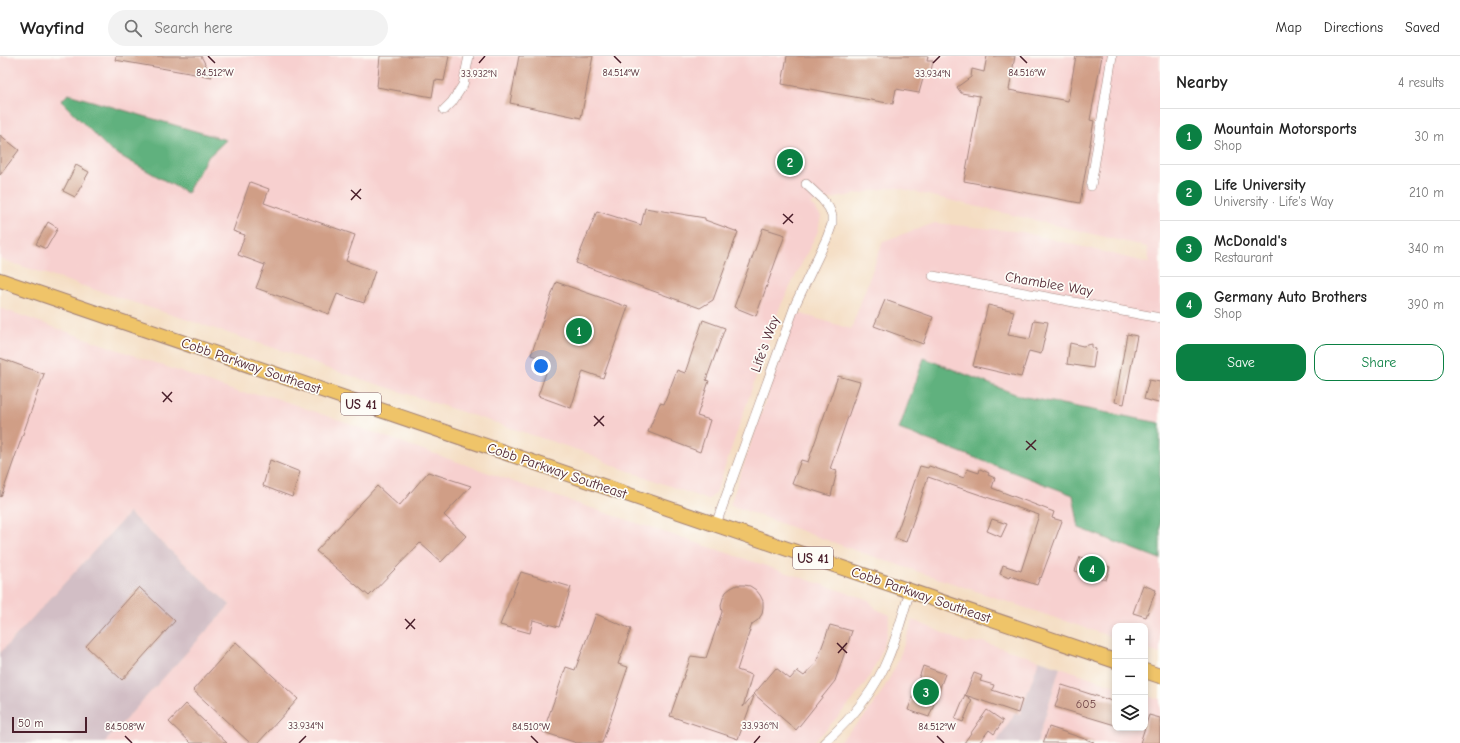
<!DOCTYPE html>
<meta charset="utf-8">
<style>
body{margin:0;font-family:"Comic Neue",sans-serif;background:#f2f2f2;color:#222}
.controls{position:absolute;right:12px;bottom:12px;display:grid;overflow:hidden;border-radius:8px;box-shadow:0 2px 6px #0003}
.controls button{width:36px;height:36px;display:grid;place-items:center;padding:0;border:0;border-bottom:1px solid #e0e0e0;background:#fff;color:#222;font:20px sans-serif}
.scale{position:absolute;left:12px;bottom:10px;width:75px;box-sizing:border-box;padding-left:4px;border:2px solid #4a1f2b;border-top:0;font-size:11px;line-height:14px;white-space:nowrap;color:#4a1f2b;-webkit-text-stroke:3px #fdfcf7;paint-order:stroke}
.you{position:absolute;left:541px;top:310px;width:14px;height:14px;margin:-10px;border:3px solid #fff;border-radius:50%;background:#1a73e8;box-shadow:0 0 0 6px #1a73e833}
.badge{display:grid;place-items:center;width:26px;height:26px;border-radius:50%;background:#0b8043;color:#fff;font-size:13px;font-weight:700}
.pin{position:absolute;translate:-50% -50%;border:2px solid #fff;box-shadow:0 1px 4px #0006}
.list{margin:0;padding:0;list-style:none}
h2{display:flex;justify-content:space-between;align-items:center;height:52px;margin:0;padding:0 16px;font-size:17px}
h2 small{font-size:13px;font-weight:400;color:#767676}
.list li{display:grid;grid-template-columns:26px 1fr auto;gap:12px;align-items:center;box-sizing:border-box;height:56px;padding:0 16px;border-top:1px solid #e0e0e0}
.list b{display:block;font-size:15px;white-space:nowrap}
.list p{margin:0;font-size:13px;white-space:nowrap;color:#767676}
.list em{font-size:13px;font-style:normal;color:#767676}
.actions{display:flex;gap:8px;padding:12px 16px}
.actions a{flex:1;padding:9px 0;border:1px solid #0b8043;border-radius:12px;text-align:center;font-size:14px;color:#0b8043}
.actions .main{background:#0b8043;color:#fff}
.icon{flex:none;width:22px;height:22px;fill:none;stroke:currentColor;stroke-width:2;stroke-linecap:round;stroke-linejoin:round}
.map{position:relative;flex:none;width:1160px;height:687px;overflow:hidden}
header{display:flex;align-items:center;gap:24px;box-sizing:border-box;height:56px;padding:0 20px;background:#fff;border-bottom:1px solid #e0e0e0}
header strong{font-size:19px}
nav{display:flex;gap:22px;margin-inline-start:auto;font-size:14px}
.search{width:280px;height:36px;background:#f2f2f2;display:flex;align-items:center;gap:10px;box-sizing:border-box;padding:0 14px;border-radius:22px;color:#767676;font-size:15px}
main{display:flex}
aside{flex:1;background:#fff}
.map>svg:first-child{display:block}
.built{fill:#f7d0cf;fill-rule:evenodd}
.industrial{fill:#d2bec5}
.forest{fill:#60b17e;stroke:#556854}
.building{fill:#d09e86}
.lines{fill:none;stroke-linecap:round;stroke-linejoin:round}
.street-casing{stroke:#9f7e76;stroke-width:10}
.primary-casing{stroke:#9f7e76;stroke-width:16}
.street{stroke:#fff;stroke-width:9}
.primary{stroke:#efc469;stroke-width:14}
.ticks{fill:none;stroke:#4a1f2b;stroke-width:1.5}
.labels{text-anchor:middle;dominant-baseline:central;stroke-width:3.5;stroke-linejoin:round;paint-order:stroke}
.number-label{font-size:12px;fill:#6c3f42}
.shield{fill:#fdfcf7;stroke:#806168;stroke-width:1}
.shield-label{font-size:13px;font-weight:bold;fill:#4a1f2b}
.street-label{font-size:14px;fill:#4a1f2b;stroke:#fdfcf7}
.ticks-label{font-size:10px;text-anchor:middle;fill:#4a1f2b;stroke:#fdfcf7;stroke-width:3.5;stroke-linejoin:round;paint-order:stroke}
</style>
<header>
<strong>Wayfind</strong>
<div class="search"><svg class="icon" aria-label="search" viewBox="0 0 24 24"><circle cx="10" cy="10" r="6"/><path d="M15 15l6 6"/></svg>Search here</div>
<nav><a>Map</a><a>Directions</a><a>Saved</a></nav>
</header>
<main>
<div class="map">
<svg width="1160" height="687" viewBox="0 0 1160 687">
<rect width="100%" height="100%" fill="#fdfcf7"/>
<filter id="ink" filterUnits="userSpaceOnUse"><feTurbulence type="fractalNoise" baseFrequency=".025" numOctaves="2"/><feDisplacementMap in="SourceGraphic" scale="8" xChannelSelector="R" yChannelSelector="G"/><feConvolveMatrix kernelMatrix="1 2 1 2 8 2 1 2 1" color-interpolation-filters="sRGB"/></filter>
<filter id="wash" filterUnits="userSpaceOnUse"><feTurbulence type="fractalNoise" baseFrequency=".012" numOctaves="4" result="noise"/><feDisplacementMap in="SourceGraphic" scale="16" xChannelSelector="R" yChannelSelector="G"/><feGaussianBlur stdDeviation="0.9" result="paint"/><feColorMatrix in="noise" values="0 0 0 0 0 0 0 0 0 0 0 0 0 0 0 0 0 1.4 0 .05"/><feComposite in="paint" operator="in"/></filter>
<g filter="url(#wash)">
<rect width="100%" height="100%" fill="#f4ddc2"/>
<g class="built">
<path d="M0,0H1160V367L1020,340L924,302L899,373L1073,439L1079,472L1160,503V598L1145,593V570H1115V582L857,495L730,449L795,256L851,273L883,185L935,167L1022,176L1149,207L1147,191L894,131L810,147L821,160L818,175L780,251L716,437L708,444L612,409L590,398L386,331L323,311L289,297L0,203ZM69,38L225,84L206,103Z"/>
<polygon points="0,252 240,337 267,339 540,435 869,544 876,553 890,559 887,578 880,599 868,623 853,644 823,677 811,687 104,687 230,549 129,457 0,597"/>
<polygon points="913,564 966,587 983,586 1039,604 1020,659 1005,674 996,687 837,687 863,662 879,641 896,610"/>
<polygon points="1060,611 1115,630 1115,672 1145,672 1145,640 1160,643 1160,687 1037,687"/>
</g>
<g class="industrial">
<polygon points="129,457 230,549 104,687 0,687 0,597"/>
<polygon points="1039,604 1060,611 1037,687 996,687 1015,657 1020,658"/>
</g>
<g class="forest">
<polygon points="68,38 226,84 206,103 187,137 110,94 61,45"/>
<polygon points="924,302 1020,340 1160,367 1160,503 1079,472 1073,439 899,373"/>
</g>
<g id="blocks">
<g class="building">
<polygon points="116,0 201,0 212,21 115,4"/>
<polygon points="380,0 449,0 444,25 435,24 432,41 377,31"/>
<polygon points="519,0 593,0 581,62 510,47"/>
<polygon points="787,0 928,0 927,5 933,5 930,20 924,19 919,37 896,33 893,48 782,28"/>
<polygon points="987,0 1015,0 1009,34 1068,45 1076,0 1102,0 1090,64 1094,65 1080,147 964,125 980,40 961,37 957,31 971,21 972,13 984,16"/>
<polygon points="0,79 19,94 0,119"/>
<polygon points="76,109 89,116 75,141 63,135"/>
<polygon points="250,126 269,133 264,147 355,179 346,205 375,215 364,247 337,238 329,258 256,232 265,209 238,199 245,179 233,175"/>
<polygon points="645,152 705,162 705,164 738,176 713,244 700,252 576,207 597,155 641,169"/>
<polygon points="48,166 58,172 46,193 36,188"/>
<polygon points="763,172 785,179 756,260 734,251"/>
<polygon points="556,226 628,251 603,322 583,315 571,352 538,340 550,305 531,299"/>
<polygon points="885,244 933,261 923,288 874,270"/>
<polygon points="988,249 1014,255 1008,279 1030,283 1034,264 1048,266 1041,298 1029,295 1021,321 973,310"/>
<polygon points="703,264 725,272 706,324 709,325 697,360 710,364 700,396 648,376 660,347 664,348 677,314 685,317"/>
<polygon points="1127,278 1137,280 1124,348 1115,346"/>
<polygon points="1070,287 1083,290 1092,288 1092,292 1096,293 1093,312 1067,308"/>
<polygon points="0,302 44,318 1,441 0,440"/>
<polygon points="838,320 860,326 830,413 837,415 831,440 792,428 801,404 808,406"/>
<polygon points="1149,324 1160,326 1160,335 1158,347 1144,343"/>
<polygon points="270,404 300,416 292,441 263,430"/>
<polygon points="920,410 928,412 929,410 964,422 967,413 979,417 980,413 989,417 988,419 995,422 992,432 1054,456 1052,462 1062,465 1041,522 1040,521 1037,529 1010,520 1009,522 1000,518 1003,509 1021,515 1039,459 928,421 906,486 895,482"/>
<polygon points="428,416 471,430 444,459 466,480 441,506 420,487 369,540 316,495 377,430 399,450"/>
<polygon points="992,463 1007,468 1001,481 987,475"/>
<polygon points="1080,501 1110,511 1106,524 1075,515"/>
<polygon points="521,516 571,531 559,571 533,564 530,577 500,569"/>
<polygon points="737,529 744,529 750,530 756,534 760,539 763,545 763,551 762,558 758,564 752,568 737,614 752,619 743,651 753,639 754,640 738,683 670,660 691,600 706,602 722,556 721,549 723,542 726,536 731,532"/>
<polygon points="1143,529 1156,534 1146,561 1133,557"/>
<polygon points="139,531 175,565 122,624 86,590"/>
<polygon points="596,558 631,573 618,608 628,611 602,687 577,687 543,676 566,611 575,614"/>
<polygon points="830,569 852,575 835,625 796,674 754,638 776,612 790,623 797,615 804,620 816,607"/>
<polygon points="236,586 298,643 258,687 250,687 193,634"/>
<polygon points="923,610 945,618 929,661 908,654"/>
<polygon points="974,617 982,620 980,625 994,629 992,634 1022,644 1018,657 965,639 972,644 963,666 955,663"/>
<polygon points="1062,629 1115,646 1115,669 1055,651"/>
<polygon points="186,648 227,687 191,687 169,666"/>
<polygon points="987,654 1003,665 994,678 989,674 979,687 964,687"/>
<polygon points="1149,659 1160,662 1160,687 1140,687"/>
<polygon points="1049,671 1094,686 1093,687 1043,687"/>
</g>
</g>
</g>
<g filter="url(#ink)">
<use href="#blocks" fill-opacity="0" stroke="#9f7e76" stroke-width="1"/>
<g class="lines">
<defs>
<g id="street">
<polyline points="444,54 452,46 463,29 469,0"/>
<polyline points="1091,130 1112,0"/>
<polyline points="933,220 1160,262"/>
<polyline points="716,468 796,247 827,182 832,168 832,160 829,152 822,143 806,128"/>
<path d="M824,687C850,664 875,635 888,602C897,581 903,557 910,535"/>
</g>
<g id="primary">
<polyline points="0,224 1115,605"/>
<polyline points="1145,615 1160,620"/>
</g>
</defs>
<use href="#street" class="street-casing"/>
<use href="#primary" class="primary-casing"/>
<use href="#street" class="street"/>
<use href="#primary" class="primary"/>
</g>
</g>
<path class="ticks" d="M208,0L215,7M614,0L621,7M1020,0L1027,7M479,7L485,0M933,7L940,0M351,134L361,143M351,144L361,133M783,158L793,167M783,168L793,158M162,336L172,346M163,346L172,336M594,360L604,370M594,370L604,360M1026,385L1036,394M1026,394L1036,384M405,563L415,573M406,573L415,563M837,587L847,597M838,597L847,587M125,680L132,687M531,680L538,687M937,680L944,687M299,687L306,680M754,687L760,680"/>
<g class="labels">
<g class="number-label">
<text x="1086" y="648">605</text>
</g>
<g class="shield">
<rect x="341" y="337" width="40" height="22" rx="3"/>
<rect x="793" y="491" width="40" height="22" rx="3"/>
</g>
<g class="shield-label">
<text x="361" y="348">US 41</text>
<text x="813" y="502">US 41</text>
</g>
<g class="street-label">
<text transform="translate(1049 228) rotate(10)">Chamblee Way</text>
<text transform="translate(765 288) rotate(-70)">Life's Way</text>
<text transform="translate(251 310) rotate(19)">Cobb Parkway Southeast</text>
<text transform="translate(557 415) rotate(19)">Cobb Parkway Southeast</text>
<text transform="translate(921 539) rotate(19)">Cobb Parkway Southeast</text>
</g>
</g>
<g class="ticks-label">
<text x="215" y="20">84.512°W</text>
<text x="621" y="20">84.514°W</text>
<text x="1027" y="20">84.516°W</text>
<text x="479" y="21">33.932°N</text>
<text x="933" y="21">33.934°N</text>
<text x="306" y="673">33.934°N</text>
<text x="760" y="673">33.936°N</text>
<text x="125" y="674">84.508°W</text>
<text x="531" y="674">84.510°W</text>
<text x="937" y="674">84.512°W</text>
</g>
</svg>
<div class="controls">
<button>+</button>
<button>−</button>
<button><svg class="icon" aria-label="layers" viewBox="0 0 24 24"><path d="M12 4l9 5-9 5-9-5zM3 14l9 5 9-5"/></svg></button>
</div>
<div class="scale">50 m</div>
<div class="you"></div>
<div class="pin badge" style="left:579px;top:275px">1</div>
<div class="pin badge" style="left:790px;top:106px">2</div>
<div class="pin badge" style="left:926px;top:636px">3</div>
<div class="pin badge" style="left:1092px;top:513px">4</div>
</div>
<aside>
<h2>Nearby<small>4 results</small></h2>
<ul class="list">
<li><span class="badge">1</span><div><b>Mountain Motorsports</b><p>Shop</p></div><em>30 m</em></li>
<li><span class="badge">2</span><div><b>Life University</b><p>University · Life's Way</p></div><em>210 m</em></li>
<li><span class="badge">3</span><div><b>McDonald's</b><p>Restaurant</p></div><em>340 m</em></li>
<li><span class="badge">4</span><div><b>Germany Auto Brothers</b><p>Shop</p></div><em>390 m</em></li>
</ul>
<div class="actions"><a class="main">Save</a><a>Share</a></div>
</aside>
</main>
